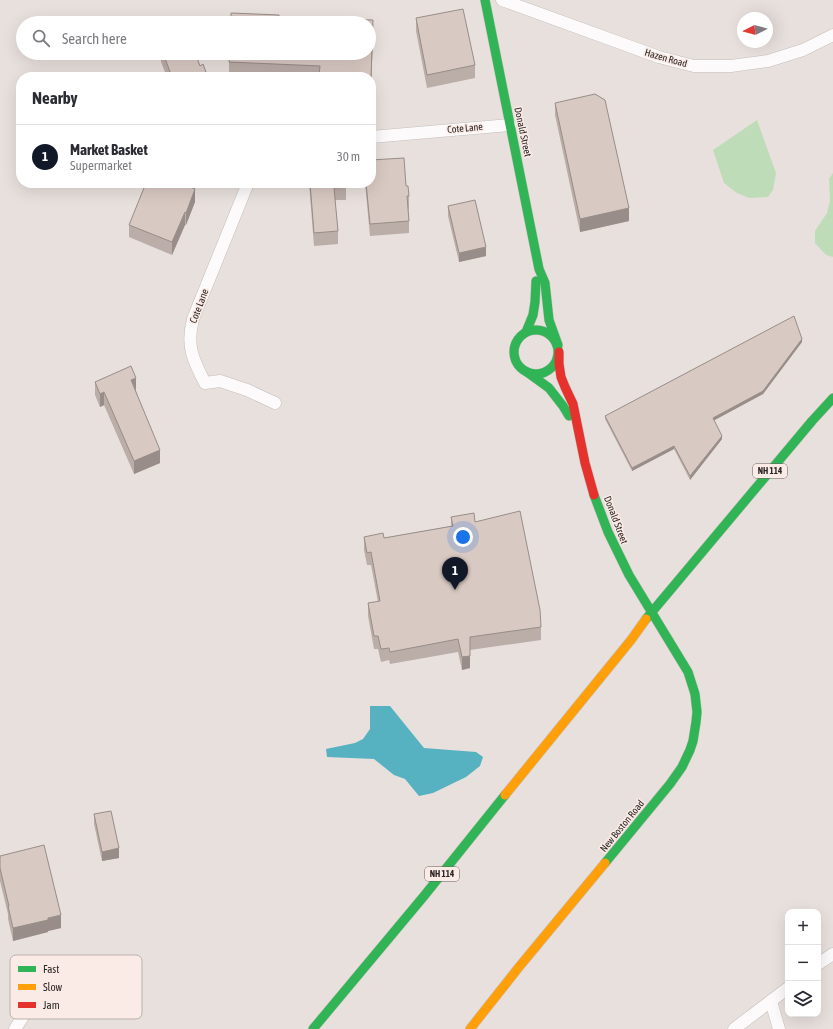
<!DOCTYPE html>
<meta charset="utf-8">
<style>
body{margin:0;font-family:"Asap Condensed",sans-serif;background:#f7f7f7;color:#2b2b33}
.controls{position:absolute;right:12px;bottom:12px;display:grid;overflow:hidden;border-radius:8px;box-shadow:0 4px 16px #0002}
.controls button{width:36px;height:36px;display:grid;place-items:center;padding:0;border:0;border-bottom:1px solid #e1e1e2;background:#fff;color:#2b2b33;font:20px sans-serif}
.compass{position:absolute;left:737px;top:12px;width:36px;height:36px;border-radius:50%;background:#fff;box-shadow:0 4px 16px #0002;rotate:264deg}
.you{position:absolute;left:463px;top:537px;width:14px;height:14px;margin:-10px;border:3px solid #fff;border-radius:50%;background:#1a73e8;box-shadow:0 0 0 6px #1a73e833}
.badge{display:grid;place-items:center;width:26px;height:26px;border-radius:50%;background:#111827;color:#fff;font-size:13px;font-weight:700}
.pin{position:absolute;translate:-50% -33px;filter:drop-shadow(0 1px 2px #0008)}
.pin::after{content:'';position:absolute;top:21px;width:14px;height:12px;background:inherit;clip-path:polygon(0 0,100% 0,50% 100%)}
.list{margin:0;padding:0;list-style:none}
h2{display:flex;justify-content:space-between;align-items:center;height:52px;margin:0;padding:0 16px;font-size:17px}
h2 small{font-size:13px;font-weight:400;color:#7c7c81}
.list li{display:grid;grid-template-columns:26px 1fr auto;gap:12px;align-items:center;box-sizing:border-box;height:64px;padding:0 16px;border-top:1px solid #e1e1e2}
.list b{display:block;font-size:15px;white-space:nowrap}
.list p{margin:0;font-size:13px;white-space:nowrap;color:#7c7c81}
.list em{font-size:13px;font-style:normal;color:#7c7c81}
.icon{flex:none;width:22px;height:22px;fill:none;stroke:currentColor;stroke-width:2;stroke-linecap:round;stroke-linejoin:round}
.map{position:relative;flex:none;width:833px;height:1029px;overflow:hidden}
.search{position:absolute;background:#fff;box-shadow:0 4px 16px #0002;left:16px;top:16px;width:360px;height:44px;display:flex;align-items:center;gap:10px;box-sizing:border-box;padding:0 14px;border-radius:22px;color:#7c7c81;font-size:15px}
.panel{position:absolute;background:#fff;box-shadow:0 4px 16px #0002;left:16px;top:72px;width:360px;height:116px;border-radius:16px}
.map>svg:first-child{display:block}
.green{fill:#bedcb7}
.water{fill:#56b2c0}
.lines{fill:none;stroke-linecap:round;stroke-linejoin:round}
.street-casing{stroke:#c4bebb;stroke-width:13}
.fast-casing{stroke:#c4bebb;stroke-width:10}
.slow-casing{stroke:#c4bebb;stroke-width:10}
.jam-casing{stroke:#c4bebb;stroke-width:10}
.street{stroke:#fcfafa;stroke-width:12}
.fast{stroke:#30b455;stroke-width:9}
.slow{stroke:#ff9f0a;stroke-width:9}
.jam{stroke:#e5322d;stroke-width:9}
.wall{fill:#bbada8}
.shaded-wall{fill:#988d88}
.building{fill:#d9c9c3;stroke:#988d88}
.labels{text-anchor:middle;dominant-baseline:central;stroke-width:3;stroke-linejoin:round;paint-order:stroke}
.shield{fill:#faebe6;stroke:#6a615e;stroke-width:1}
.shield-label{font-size:9px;font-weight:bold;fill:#2c2624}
.street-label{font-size:10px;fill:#2c2624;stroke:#faebe6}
.key{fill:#faebe6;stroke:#bcb0ac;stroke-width:1}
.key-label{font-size:11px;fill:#2c2624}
</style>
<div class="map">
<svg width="833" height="1029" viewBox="0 0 833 1029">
<rect width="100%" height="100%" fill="#e8e0dd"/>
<g class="green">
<polygon points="757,120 776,173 773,190 768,197 749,198 737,193 724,183 713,150"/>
<polygon points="833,173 833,257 826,255 815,243 815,231 827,213 830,201 829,179"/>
</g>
<polygon class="water" points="370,706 390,706 424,748 476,752 483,757 480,766 466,777 433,793 419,796 405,779 394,775 374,759 327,757 326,749 355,743 363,739 370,729"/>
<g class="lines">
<defs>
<g id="street">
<polyline points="502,0 659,57 694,66 731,66 768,61 803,50 833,35"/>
<polyline points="371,137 510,125"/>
<path d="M248,183L193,319C186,346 193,360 205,383L220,381L247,390L275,403"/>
<polyline points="818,964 833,954"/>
<polyline points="771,1001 779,1029"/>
<polyline points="15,1029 31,1004"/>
<polyline points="734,1029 788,988"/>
</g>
<g id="fast">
<polyline points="485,0 539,269 545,283 549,320 558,345"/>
<circle cx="536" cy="352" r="22"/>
<polyline points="526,332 533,315 535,302 536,281"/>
<polyline points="527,372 549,388 563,406 569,416"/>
<polyline points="594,495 608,532 629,575 688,672 695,694 697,712 696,722 693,741 690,750 682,767 670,784 605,863"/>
<polyline points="646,619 812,421 833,398"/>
<polyline points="313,1029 424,896 505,795"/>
</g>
<g id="slow">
<polyline points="505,795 631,640 646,619"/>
<polyline points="470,1029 519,967 605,863"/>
</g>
<polyline id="jam" points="559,352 559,364 561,377 565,387 573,404 585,463 594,495"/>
</defs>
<use href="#street" class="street-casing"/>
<use href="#fast" class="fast-casing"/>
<use href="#slow" class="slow-casing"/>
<use href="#jam" class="jam-casing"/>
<use href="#street" class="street"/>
<use href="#fast" class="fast"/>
<use href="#slow" class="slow"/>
<use href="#jam" class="jam"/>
</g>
<g class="wall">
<polygon points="416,18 475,65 475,78 427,88 416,31"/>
<polygon points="373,33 371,89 371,77 270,77 229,75 229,62 369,53"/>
<polygon points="161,53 196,53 196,56 200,66 209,77 167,77 161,62"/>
<polygon points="555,103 629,221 580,232 555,115"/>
<polygon points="309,183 346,183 346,200 335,200 338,231 338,244 314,246"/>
<polygon points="365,183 406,186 409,196 409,209 408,209 409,221 409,233 370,236"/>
<polygon points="195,202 186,225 185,225 172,255 129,237 129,225"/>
<polygon points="448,206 486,256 459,262 448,216"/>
<polygon points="802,342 763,394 714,420 722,439 690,480 674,449 632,471 605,419 605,416"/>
<polygon points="95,382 136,391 160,463 134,474 104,405 100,407 95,395"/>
<polygon points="451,517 475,522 541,627 541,640 470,650 470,668 462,670 458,652 390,664 389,660 381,662 378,649 374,649 368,616 368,603 378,602 371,565 367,565 364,550 364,537 384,538 451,526"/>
<polygon points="94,814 119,858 102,861 94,824"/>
<polygon points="0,856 61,928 48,931 48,932 13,941 8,919 8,914 0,881"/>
</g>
<g class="shaded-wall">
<polygon points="373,20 373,33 371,89 371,77"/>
<polygon points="195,189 195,202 186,225 186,213"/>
<polygon points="629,208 629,221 580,232 580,219"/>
<polygon points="185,212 185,225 172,255 172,242"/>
<polygon points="486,247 486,256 459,262 459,253"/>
<polygon points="802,339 802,342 763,394 713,421 713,418"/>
<polygon points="136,378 136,391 131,380"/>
<polygon points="104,392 104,405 100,407 100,394"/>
<polygon points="722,436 722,439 690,480 690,476"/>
<polygon points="674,446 674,449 632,471 632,468"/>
<polygon points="160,450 160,463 134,474 134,461"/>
<polygon points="470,656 470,668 462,670 462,657"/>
<polygon points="119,848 119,858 102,861 102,852"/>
<polygon points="61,915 61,928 48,931 48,932 13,941 13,928"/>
</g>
<g class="building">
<polygon points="463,9 475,65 427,75 416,18"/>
<polygon points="231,13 279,15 279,23 231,23"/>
<polygon points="183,18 185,23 171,23"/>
<polygon points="334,19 373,20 371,77 331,77 331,76 319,75 320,66 229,62 230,53 369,53 369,23 333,23"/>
<polygon points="163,53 195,53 200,66 203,64 207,75 208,75 209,77 172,77"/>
<polygon points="595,94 605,100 629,208 580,219 555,103"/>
<polygon points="404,158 406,186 408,186 409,196 407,196 409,221 370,224 366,183 371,183 371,160"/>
<polygon points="146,183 180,183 195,189 186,213 185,212 172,242 129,225"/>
<polygon points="310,183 346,183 346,187 334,188 338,231 314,233"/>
<polygon points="475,200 486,247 459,253 448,206"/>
<polygon points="794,316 802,339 763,391 713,418 722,436 690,476 674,446 632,468 605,416"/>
<polygon points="131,366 136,378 131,380 160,450 134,461 104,392 100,394 95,382"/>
<polygon points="520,511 540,610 541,627 470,637 470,656 462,657 458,639 390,652 389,648 381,649 378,636 374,636 368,603 380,601 371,552 367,553 364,537 383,533 384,538 453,526 451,517 474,513 475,522"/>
<polygon points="111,811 119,848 102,852 94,814"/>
<polygon points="44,845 61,915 48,918 48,920 13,928 8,906 9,906 0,868 0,856"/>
</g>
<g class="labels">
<g class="shield">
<rect x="753" y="464" width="34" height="14" rx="3"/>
<rect x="425" y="867" width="34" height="14" rx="3"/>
</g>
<g class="shield-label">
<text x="770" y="471">NH 114</text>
<text x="442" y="874">NH 114</text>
</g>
<g class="street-label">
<text transform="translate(666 58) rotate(16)">Hazen Road</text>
<text transform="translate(465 128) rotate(-5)">Cote Lane</text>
<text transform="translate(523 132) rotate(78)">Donald Street</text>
<text transform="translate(199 306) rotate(-69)">Cote Lane</text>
<text transform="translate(616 520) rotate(69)">Donald Street</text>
<text transform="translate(622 826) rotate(-51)">New Boston Road</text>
</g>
</g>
<rect x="10" y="955" width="132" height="64" rx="6" class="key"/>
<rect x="18" y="966" width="18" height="6" fill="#30b455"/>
<rect x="18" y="984" width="18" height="6" fill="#ff9f0a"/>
<rect x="18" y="1002" width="18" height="6" fill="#e5322d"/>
<g class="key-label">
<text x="43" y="973">Fast</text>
<text x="43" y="991">Slow</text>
<text x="43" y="1009">Jam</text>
</g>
</svg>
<div class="controls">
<button>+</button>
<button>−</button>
<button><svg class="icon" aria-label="layers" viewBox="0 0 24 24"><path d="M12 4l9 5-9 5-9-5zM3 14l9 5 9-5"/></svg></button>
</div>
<svg class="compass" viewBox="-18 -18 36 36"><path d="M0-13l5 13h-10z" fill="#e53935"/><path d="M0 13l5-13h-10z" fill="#7c7c81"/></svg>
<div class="you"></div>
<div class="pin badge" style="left:455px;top:590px">1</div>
<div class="search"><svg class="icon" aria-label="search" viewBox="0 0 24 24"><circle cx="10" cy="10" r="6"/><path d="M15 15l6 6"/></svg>Search here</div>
<section class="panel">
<h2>Nearby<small></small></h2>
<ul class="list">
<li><span class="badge">1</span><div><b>Market Basket</b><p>Supermarket</p></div><em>30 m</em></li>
</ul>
</section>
</div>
